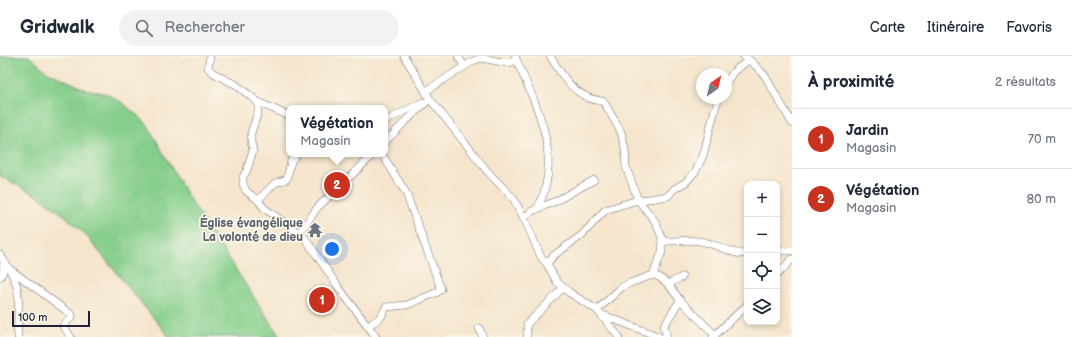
<!DOCTYPE html>
<html lang="fr">
<meta charset="utf-8">
<style>
body{margin:0;font-family:"Balsamiq Sans",sans-serif;background:#f2f2f3;color:#1f2937}
.controls{position:absolute;right:12px;bottom:12px;display:grid;overflow:hidden;border-radius:8px;box-shadow:0 2px 6px #0003}
.controls button{width:36px;height:36px;display:grid;place-items:center;padding:0;border:0;border-bottom:1px solid #e0e1e3;background:#fff;color:#1f2937;font:20px sans-serif}
.compass{position:absolute;left:696px;top:12px;width:36px;height:36px;border-radius:50%;background:#fff;box-shadow:0 2px 6px #0003;rotate:35deg}
.scale{position:absolute;left:12px;bottom:10px;width:78px;box-sizing:border-box;padding-left:4px;border:2px solid #22223b;border-top:0;font-size:11px;line-height:14px;white-space:nowrap;color:#22223b;-webkit-text-stroke:3px #fbf7ec;paint-order:stroke}
.you{position:absolute;left:332px;top:193px;width:14px;height:14px;margin:-10px;border:3px solid #fff;border-radius:50%;background:#1a73e8;box-shadow:0 0 0 6px #1a73e833}
.badge{display:grid;place-items:center;width:26px;height:26px;border-radius:50%;background:#c8321e;color:#fff;font-size:13px;font-weight:700}
.pin{position:absolute;translate:-50% -50%;border:2px solid #fff;box-shadow:0 1px 4px #0006}
.popup{position:absolute;left:286px;top:49px;width:102px;height:52px;box-sizing:border-box;display:grid;place-content:center;border-radius:8px;background:#fff;filter:drop-shadow(0 1px 3px #0005);font-size:13px;white-space:nowrap;color:#747a83}
.popup b{font-size:15px;color:#1f2937}
.popup::after{content:'';position:absolute;left:50%;top:100%;margin-left:-8px;border:8px solid transparent;border-top-color:#fff}
.list{margin:0;padding:0;list-style:none}
h2{display:flex;justify-content:space-between;align-items:center;height:52px;margin:0;padding:0 16px;font-size:17px}
h2 small{font-size:13px;font-weight:400;color:#747a83}
.list li{display:grid;grid-template-columns:26px 1fr auto;gap:12px;align-items:center;box-sizing:border-box;height:60px;padding:0 16px;border-top:1px solid #e0e1e3}
.list b{display:block;font-size:15px;white-space:nowrap}
.list p{margin:0;font-size:13px;white-space:nowrap;color:#747a83}
.list em{font-size:13px;font-style:normal;color:#747a83}
.icon{flex:none;width:22px;height:22px;fill:none;stroke:currentColor;stroke-width:2;stroke-linecap:round;stroke-linejoin:round}
.map{position:relative;flex:none;width:792px;height:281px;overflow:hidden}
header{display:flex;align-items:center;gap:24px;box-sizing:border-box;height:56px;padding:0 20px;background:#fff;border-bottom:1px solid #e0e1e3}
header strong{font-size:19px}
nav{display:flex;gap:22px;margin-inline-start:auto;font-size:14px}
.search{width:280px;height:36px;background:#f2f2f3;display:flex;align-items:center;gap:10px;box-sizing:border-box;padding:0 14px;border-radius:22px;color:#747a83;font-size:15px}
main{display:flex}
aside{flex:1;background:#fff}
.map>svg:first-child{display:block}
.green{fill:#85ce8b;stroke:#547863}
.lines{fill:none;stroke-linecap:round;stroke-linejoin:round}
.minor-casing{stroke:#6c666e;stroke-width:8}
.minor{stroke:#fff;stroke-width:7}
.labels{text-anchor:middle;dominant-baseline:central;stroke-width:3.5;stroke-linejoin:round;paint-order:stroke}
.worship-label{font-size:12px;font-weight:bold;fill:#5b616d;stroke:#fbf7ec;text-anchor:end}
</style>
<header>
<strong>Gridwalk</strong>
<div class="search"><svg class="icon" aria-label="search" viewBox="0 0 24 24"><circle cx="10" cy="10" r="6"/><path d="M15 15l6 6"/></svg>Rechercher</div>
<nav><a>Carte</a><a>Itinéraire</a><a>Favoris</a></nav>
</header>
<main>
<div class="map">
<svg width="792" height="281" viewBox="0 0 792 281">
<rect width="100%" height="100%" fill="#fbf7ec"/>
<filter id="ink" filterUnits="userSpaceOnUse"><feTurbulence type="fractalNoise" baseFrequency=".025" numOctaves="2"/><feDisplacementMap in="SourceGraphic" scale="8" xChannelSelector="R" yChannelSelector="G"/><feConvolveMatrix kernelMatrix="1 2 1 2 8 2 1 2 1" color-interpolation-filters="sRGB"/></filter>
<filter id="wash" filterUnits="userSpaceOnUse"><feTurbulence type="fractalNoise" baseFrequency=".012" numOctaves="4" result="noise"/><feDisplacementMap in="SourceGraphic" scale="16" xChannelSelector="R" yChannelSelector="G"/><feGaussianBlur stdDeviation="0.9" result="paint"/><feColorMatrix in="noise" values="0 0 0 0 0 0 0 0 0 0 0 0 0 0 0 0 0 1.4 0 .05"/><feComposite in="paint" operator="in"/></filter>
<g filter="url(#wash)">
<rect width="100%" height="100%" fill="#f5e5cc"/>
<polygon class="green" points="0,0 29,0 46,15 85,33 107,38 124,48 147,68 187,139 280,281 169,281 84,177 64,159 38,140 0,120"/>
</g>
<g filter="url(#ink)">
<g class="lines">
<defs>
<g id="minor">
<polyline points="210,0 208,12 212,16 228,25 235,28 258,46 289,60"/>
<polyline points="404,0 430,43 438,53 488,116 513,142 524,162 541,201 547,208 557,226 570,237 597,254 619,281"/>
<polyline points="458,0 464,10"/>
<path d="M550,0C560,16 570,34 589,42C594,44 599,44 604,46L621,76L625,93L626,111L638,144L655,165L662,182V196L653,219"/>
<polyline points="744,0 755,9 765,20 792,67"/>
<path d="M516,3C537,51 564,102 537,153"/>
<polyline points="726,27 734,15 749,4"/>
<polyline points="426,35 473,5 481,2 508,7 512,6 516,0"/>
<polyline points="258,46 258,56 251,77 251,86 253,94 247,114 243,121 243,128 246,135 258,144 264,152 299,177"/>
<polyline points="385,65 423,46"/>
<polyline points="385,86 407,64 430,43"/>
<polyline points="374,98 318,151 299,177 305,182 339,232 376,281"/>
<polyline points="258,144 275,127 287,123 291,105 297,98"/>
<polyline points="524,162 532,155 556,145 594,124"/>
<path d="M662,185C674,186 687,183 699,185C716,187 731,199 747,198"/>
<polyline points="777,195 792,195"/>
<path d="M0,199C7,209 14,219 17,231C21,246 16,265 18,281"/>
<polyline points="547,208 553,200 582,179 605,154 638,144 649,143 668,140 674,133 686,126 695,116 703,100 715,53 719,42"/>
<polyline points="11,214 72,259 72,261 63,270 71,281"/>
<polyline points="777,219 792,203"/>
<polyline points="0,221 3,216 4,205"/>
<polyline points="668,228 682,221"/>
<polyline points="597,254 622,231 630,227 653,219 659,221 668,228 680,244 715,279"/>
<polyline points="603,259 660,281"/>
<polyline points="368,270 381,261 386,251 407,249 438,236 441,233 406,137 382,98"/>
<polyline points="479,272 483,281"/>
<polyline points="527,281 527,268 563,232"/>
<polyline points="667,281 664,270 680,244"/>
<polyline points="713,281 747,249"/>
</g>
</defs>
<use href="#minor" class="minor-casing"/>
<use href="#minor" class="minor"/>
</g>
</g>
<defs>
<symbol id="temple-bare" viewBox="-9 -9 18 18"><path d="M0-6L5-2H3V0L6.5 2.5H4V6H1.5V3h-3V6H-4V2.5H-6.5L-3 0V-2H-5Z" fill="#6b7280" stroke="#fbf7ec" stroke-width="2.5" paint-order="stroke"/></symbol>
</defs>
<g fill-rule="evenodd">
<use href="#temple-bare" x="304" y="163" width="22" height="22"/>
</g>
<g class="labels">
<g class="worship-label">
<text x="303" y="167">Église évangélique<tspan x="303" dy="14">La volonté de dieu</tspan></text>
</g>
</g>
</svg>
<div class="controls">
<button>+</button>
<button>−</button>
<button><svg class="icon" aria-label="locate" viewBox="0 0 24 24"><circle cx="12" cy="12" r="6"/><path d="M12 2v4M12 18v4M2 12h4M18 12h4"/></svg></button>
<button><svg class="icon" aria-label="layers" viewBox="0 0 24 24"><path d="M12 4l9 5-9 5-9-5zM3 14l9 5 9-5"/></svg></button>
</div>
<svg class="compass" viewBox="-18 -18 36 36"><path d="M0-13l5 13h-10z" fill="#e53935"/><path d="M0 13l5-13h-10z" fill="#747a83"/></svg>
<div class="scale">100 m</div>
<div class="you"></div>
<div class="pin badge" style="left:322px;top:244px">1</div>
<div class="pin badge" style="left:337px;top:129px">2</div>
<div class="popup"><b>Végétation</b>Magasin</div>
</div>
<aside>
<h2>À proximité<small>2 résultats</small></h2>
<ul class="list">
<li><span class="badge">1</span><div><b>Jardin</b><p>Magasin</p></div><em>70 m</em></li>
<li><span class="badge">2</span><div><b>Végétation</b><p>Magasin</p></div><em>80 m</em></li>
</ul>
</aside>
</main>
